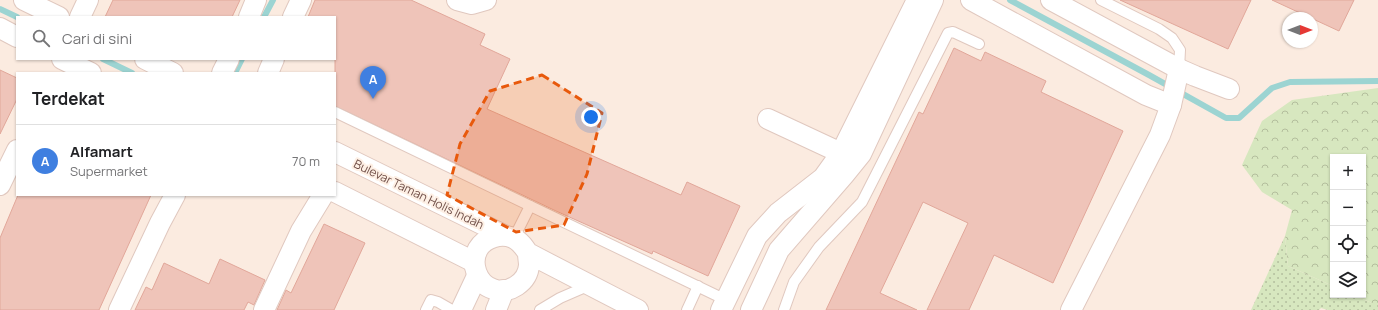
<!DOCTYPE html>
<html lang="id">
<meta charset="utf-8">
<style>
body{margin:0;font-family:Manrope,sans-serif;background:#f6f6f6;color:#202124}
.controls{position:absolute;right:12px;bottom:12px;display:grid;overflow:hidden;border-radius:0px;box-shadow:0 1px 3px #0004}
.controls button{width:36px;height:36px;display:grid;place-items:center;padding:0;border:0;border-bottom:1px solid #e0e0e0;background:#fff;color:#202124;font:20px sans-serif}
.compass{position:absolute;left:1282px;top:12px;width:36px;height:36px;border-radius:50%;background:#fff;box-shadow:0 1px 3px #0004;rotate:90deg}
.you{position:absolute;left:591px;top:117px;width:14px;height:14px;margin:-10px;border:3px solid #fff;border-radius:50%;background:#1a73e8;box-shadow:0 0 0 6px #1a73e833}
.badge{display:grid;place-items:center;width:26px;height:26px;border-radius:50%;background:#1a73e8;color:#fff;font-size:13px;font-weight:700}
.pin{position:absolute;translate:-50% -33px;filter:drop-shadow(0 1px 2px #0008)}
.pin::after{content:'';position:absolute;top:21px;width:14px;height:12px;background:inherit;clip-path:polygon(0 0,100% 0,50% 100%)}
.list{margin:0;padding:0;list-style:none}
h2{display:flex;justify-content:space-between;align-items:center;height:52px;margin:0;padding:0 16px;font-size:17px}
h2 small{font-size:13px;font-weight:400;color:#757577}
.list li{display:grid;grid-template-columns:26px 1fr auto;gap:12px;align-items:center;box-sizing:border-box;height:72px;padding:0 16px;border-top:1px solid #e0e0e0}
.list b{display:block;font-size:15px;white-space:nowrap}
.list p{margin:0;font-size:13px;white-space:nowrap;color:#757577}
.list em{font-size:13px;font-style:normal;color:#757577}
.icon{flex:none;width:22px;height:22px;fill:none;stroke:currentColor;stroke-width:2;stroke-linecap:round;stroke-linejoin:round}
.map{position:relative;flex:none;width:1378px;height:310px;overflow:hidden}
.search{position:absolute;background:#fff;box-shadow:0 1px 3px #0004;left:16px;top:16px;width:320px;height:44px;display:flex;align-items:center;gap:10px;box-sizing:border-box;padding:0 14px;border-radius:0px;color:#757577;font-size:15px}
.panel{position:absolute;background:#fff;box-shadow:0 1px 3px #0004;left:16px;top:72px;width:320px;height:124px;border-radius:0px}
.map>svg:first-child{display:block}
.green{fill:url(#green-dots)}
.forest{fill:url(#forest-crowns)}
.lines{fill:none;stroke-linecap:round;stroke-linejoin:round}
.stream{stroke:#9cd4d2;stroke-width:6}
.building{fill:#efc4b9;stroke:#e1a79a}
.service-casing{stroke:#e0c8bf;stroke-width:12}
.minor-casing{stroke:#e0c8bf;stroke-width:22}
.service{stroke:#fff;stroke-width:10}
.minor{stroke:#fff;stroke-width:20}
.marked{fill:#e8590c;fill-opacity:0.2;stroke:#e8590c;stroke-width:3;stroke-dasharray:8 5;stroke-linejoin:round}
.labels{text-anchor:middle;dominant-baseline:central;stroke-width:4;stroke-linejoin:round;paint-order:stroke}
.street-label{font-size:12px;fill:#704f48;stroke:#fef0e5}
</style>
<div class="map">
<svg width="1378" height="310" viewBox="0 0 1378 310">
<defs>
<pattern id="green-dots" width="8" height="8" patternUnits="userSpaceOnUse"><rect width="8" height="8" fill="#d7e7bf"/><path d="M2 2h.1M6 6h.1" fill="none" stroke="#b3be9d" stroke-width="1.8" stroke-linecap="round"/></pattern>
<pattern id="forest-crowns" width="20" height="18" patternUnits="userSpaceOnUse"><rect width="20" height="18" fill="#d7e7bf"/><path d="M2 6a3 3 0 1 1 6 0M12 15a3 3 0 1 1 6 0" fill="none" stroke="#b3be9d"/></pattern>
</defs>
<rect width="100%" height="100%" fill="#fbebe0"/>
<polygon class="green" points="1285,236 1288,266 1333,286 1333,295 1353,295 1372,303 1378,303 1378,310 1328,310 1321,308 1319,310 1251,310"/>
<polygon class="forest" points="1378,88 1378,303 1372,303 1353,295 1363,295 1363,157 1333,157 1333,286 1288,266 1285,236 1292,210 1262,192 1242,165 1262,121 1292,100"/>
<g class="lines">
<g class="stream">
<polyline points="1010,0 1149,75 1226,118 1239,118 1272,88 1290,82 1378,81"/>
<polyline points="0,9 17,17"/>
<polyline points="264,17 273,0"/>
<polyline points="103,59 132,73"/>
<polyline points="235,73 242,59"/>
</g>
</g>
<g class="building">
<polygon points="113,0 240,0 232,17 105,17"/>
<polygon points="315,0 411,0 485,34 480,45 510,59 487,109 681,195 687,182 740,206 708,276 653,251 652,254 556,211 335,106 335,17 308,17"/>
<polygon points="1120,0 1251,0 1228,49"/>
<polygon points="1272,0 1354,0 1339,31"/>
<polygon points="954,48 981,61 985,52 1046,81 1041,92 1123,131 1053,283 994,255 969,310 927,310 968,223 923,202 880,293 917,310 826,310 919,112 923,114"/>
<polygon points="0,70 17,78 17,99 0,134"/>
<polygon points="18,195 151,195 99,310 0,310 0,238"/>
<polygon points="324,224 365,243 334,310 277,310 286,290 291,293"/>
<polygon points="220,259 265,280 254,305 248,302 244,310 135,310 146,287 152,290 164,263 209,284"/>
</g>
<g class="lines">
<defs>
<g id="service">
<polyline points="1101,0 1159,29 1172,38 1180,50 1179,69"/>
<polyline points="335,112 726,300"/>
<polyline points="514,238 530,206"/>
<polyline points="426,310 431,300 438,302 452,310"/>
<polyline points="540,310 560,298 590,285"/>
<polyline points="687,310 698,286"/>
<polyline points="784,310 794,282 819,247 862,202 948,33 953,32 979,44"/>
</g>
<g id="minor">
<polyline points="24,0 59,17"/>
<polyline points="457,0 472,4 486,0"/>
<polyline points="971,0 1146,95 1171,105 1160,135 1071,310"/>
<polyline points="1051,0 1179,69 1195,76 1229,89"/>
<polyline points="80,17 88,0"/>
<polyline points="249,17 256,0"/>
<polyline points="293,17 301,0"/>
<polyline points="0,28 17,37"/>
<polyline points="62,59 91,73"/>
<polyline points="145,59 173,73"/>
<polyline points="222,73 229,59"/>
<polyline points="268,73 274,59"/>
<polyline points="1171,105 1179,69"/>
<polyline points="768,119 841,153"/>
<polyline points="335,152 504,235"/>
<polyline points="0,185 17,150"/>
<polyline points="335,192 474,262"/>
<path d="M528,253C528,257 529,262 529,265C528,282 509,295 493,289C477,284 470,263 478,249C485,237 502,233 513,238C520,241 524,247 528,253L638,310"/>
<polyline points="119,310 160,223 175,195"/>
<polyline points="264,310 301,231 323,195"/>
<polyline points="461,310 477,276"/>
<polyline points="496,310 504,290"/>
<polyline points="721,310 757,236 778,213 823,178 841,153 917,0"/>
<polyline points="751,310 779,250 844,175 861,154 933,0"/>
</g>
</defs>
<use href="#service" class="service-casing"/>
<use href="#minor" class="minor-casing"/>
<use href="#service" class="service"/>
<use href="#minor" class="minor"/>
</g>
<path class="marked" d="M542,75L602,113L587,174L564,225L516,232L447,195L460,144L490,91Z"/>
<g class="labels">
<g class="street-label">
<text transform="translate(419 194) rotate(26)">Bulevar Taman Holis Indah</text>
</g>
</g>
</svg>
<div class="controls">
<button>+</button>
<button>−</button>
<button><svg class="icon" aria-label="locate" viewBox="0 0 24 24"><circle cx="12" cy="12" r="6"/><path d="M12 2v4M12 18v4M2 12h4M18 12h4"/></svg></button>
<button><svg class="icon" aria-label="layers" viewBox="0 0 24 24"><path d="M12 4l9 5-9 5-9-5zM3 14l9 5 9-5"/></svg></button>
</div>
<svg class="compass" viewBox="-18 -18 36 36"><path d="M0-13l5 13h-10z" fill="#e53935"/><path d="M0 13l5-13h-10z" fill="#757577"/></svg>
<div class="you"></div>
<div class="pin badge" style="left:373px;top:99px;background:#3f7fe0">A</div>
<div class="search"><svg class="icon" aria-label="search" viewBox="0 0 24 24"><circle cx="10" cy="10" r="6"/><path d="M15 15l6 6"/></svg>Cari di sini</div>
<section class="panel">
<h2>Terdekat<small></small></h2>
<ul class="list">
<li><span class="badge" style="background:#3f7fe0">A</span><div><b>Alfamart</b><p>Supermarket</p></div><em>70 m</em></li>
</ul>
</section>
</div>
